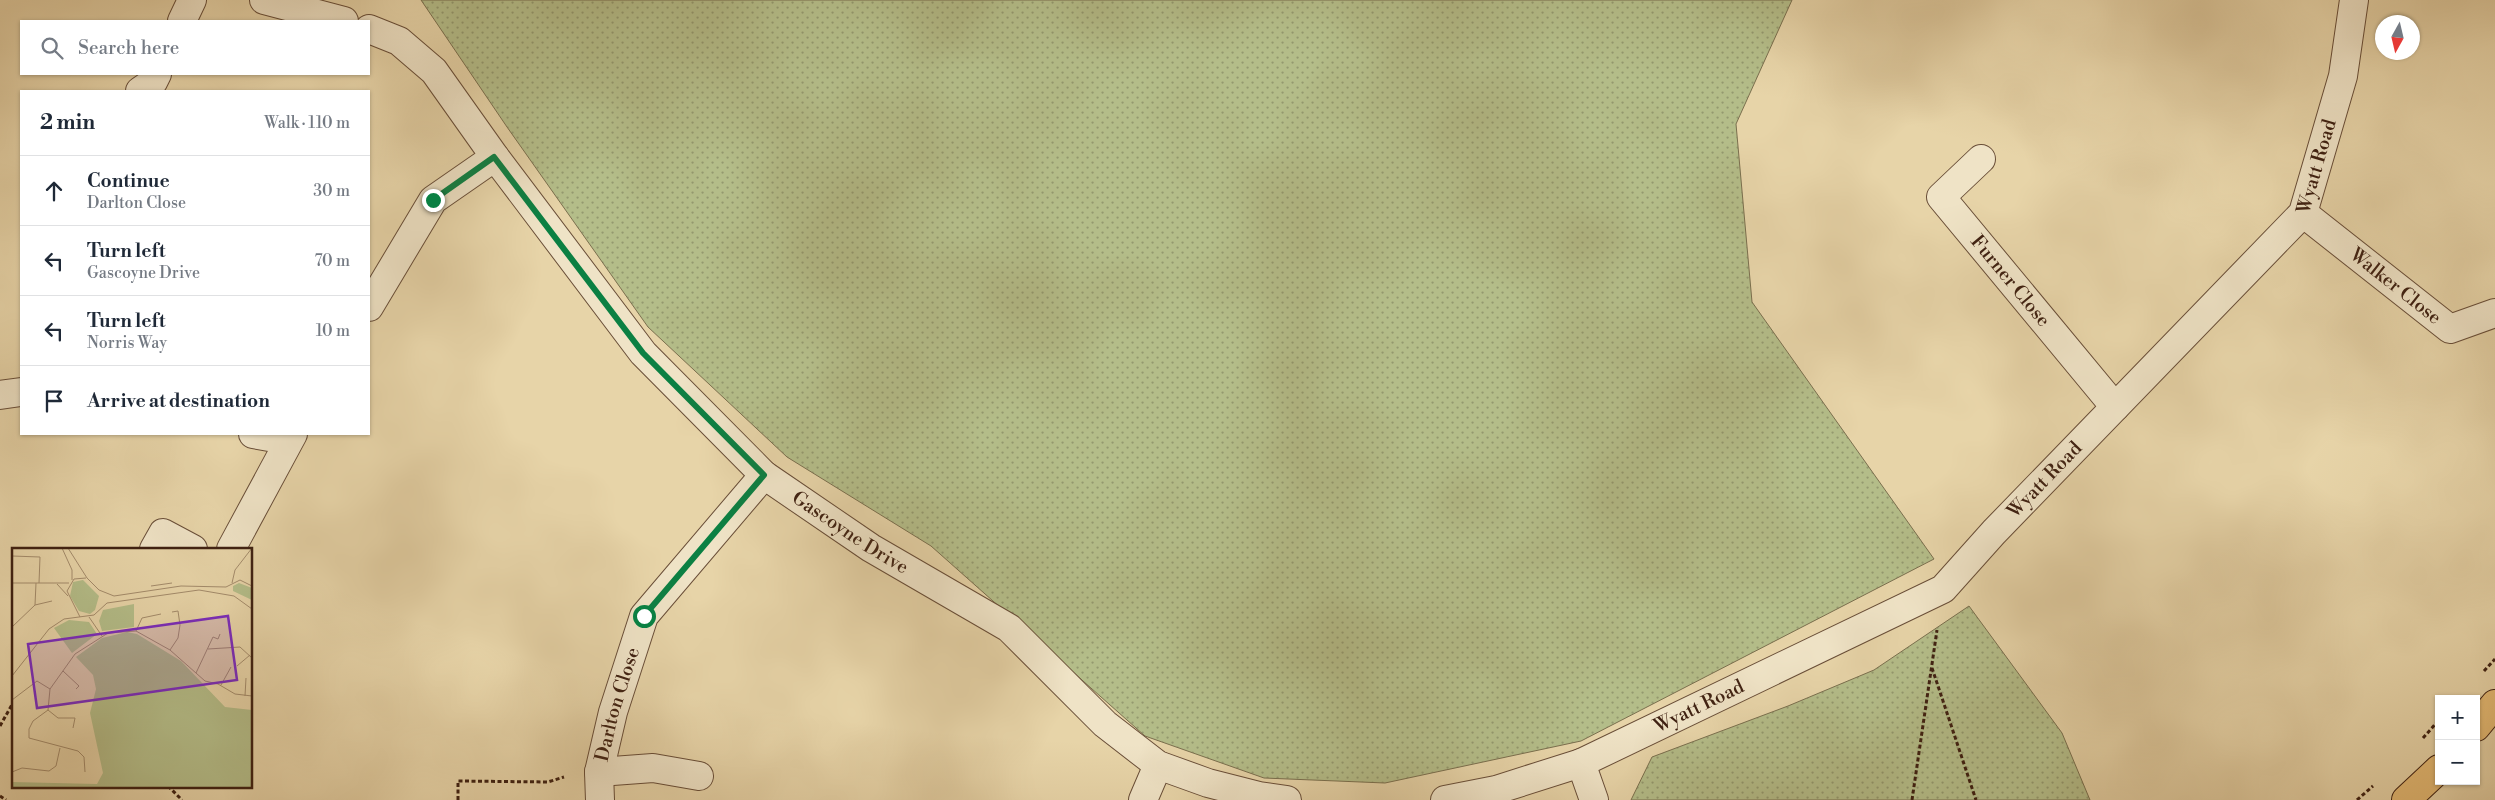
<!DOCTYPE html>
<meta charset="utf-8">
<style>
body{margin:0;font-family:"Libre Bodoni",serif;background:#f6f6f7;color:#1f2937}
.controls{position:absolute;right:15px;bottom:15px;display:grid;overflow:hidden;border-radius:0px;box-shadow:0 1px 4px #0004}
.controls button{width:45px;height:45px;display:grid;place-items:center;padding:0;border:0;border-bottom:1px solid #e0e1e3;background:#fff;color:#1f2937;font:25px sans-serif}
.compass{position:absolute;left:2375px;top:15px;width:45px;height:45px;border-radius:50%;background:#fff;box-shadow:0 1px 4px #0004;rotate:188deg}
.stop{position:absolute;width:15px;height:15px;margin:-11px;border:4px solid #0b8043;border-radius:50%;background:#fff}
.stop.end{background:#0b8043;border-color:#fff;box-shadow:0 1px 5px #0008}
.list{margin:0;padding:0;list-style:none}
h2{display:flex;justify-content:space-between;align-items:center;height:65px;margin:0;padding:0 20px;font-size:21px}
h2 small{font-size:16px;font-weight:400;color:#747a83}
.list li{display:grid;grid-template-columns:32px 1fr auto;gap:15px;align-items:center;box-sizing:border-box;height:70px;padding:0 20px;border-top:1px solid #e0e1e3}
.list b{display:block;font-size:19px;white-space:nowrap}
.list p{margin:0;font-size:16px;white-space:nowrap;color:#747a83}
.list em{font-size:16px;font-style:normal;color:#747a83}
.icon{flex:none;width:28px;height:28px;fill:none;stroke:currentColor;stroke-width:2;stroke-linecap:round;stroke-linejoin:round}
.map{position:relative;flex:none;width:2495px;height:800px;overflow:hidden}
.search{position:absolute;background:#fff;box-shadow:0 1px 4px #0004;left:20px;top:20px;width:350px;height:55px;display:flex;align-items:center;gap:12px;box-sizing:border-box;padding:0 18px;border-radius:0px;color:#747a83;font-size:19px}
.panel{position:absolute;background:#fff;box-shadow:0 1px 4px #0004;left:20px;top:90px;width:350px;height:345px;border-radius:0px}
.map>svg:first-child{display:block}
.grass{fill:url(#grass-dots);stroke:#7a6f4e}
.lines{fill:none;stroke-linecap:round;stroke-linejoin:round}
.street-casing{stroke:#694e38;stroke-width:30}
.primary-casing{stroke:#3f2112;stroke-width:30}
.path{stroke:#3f2112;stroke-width:3;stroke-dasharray:4 2.5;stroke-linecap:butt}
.street{stroke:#efe3c6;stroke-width:28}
.primary{stroke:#e4ba74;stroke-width:28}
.route{stroke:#0b8043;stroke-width:6}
.labels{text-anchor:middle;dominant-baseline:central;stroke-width:4;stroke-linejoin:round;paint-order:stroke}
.street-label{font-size:19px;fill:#3f2112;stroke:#efe3c6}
.inset-road{fill:none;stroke:#a48c6c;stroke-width:1}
.view{fill:#7b2cbf;fill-opacity:0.15;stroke:#7b2cbf;stroke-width:2.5}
.inset-edge{fill:none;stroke:#3f2112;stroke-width:2.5}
</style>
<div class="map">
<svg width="2495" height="800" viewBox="0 0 2495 800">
<defs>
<pattern id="grass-dots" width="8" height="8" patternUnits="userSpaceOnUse" patternTransform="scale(1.25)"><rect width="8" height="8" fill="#b4bd89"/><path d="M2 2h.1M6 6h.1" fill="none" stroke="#94996f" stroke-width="1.8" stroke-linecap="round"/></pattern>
</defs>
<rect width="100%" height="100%" fill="#e7d4a8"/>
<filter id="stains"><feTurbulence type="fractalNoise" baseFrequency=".004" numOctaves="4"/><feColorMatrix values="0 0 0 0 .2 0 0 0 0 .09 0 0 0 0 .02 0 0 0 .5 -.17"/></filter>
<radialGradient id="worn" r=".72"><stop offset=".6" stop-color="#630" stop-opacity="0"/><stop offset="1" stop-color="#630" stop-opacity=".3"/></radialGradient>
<g class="grass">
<polygon points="421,0 1792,0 1736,124 1752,302 1934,559 1581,741 1385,783 1264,778 1145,736 931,546 787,457 648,327 507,127"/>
<polygon points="1969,606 2062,733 2090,800 1631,800 1652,757 1788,706 1874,670"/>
</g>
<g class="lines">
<defs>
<g id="street">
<polyline points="264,0 344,21"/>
<polyline points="182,21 192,0"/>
<path id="s1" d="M369,29L399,41L434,71L495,157L643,353L764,475L871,548L1009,628L1105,724L1158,765L1208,783L1259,796L1287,800"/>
<polyline points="140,91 153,82 157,74"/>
<path id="s2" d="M1981,159L1941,197L2115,407"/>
<path id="s3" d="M2303,213L2450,329L2495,313"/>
<polyline points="369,307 433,200 495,157"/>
<polyline points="0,395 21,392"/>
<polyline points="253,434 275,438 282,434"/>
<polyline points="154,549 163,533 193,549"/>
<polyline points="231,549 293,434"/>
<polyline points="1581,763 1594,800"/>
<polyline points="599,772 653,768 699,776"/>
<path id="s4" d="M600,800L599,772L613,712L644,616L764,475"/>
<polyline points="1143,800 1158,765"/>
<path id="s5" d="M1445,800L1496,790L1581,763L1943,589L1994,532L2303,213L2343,76L2354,0"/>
</g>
<g id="primary">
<polyline points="2476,727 2495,704"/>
<polyline points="2406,800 2439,769"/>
</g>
</defs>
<use href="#street" class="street-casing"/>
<use href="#primary" class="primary-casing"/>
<g class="path">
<polyline points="1932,668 1976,800"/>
<polyline points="2484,671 2495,659"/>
<polyline points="0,726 14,701"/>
<polyline points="2423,738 2439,720"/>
<polyline points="168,786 182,800"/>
<polyline points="0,796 6,800"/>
<polyline points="458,800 458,781 548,782 564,777"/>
<polyline points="1912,800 1937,630"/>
<polyline points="2357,800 2373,786"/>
</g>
<use href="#street" class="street"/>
<use href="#primary" class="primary"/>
</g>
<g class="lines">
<polyline class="route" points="433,200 494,157 643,353 764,475 644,616"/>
</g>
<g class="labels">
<g class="street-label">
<text stroke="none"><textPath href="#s5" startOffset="1112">Wyatt Road</textPath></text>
<text stroke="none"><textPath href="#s2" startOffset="164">Furner Close</textPath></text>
<text stroke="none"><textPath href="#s3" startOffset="118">Walker Close</textPath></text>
<text stroke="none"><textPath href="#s5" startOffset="692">Wyatt Road</textPath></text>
<text stroke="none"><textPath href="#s1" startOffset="705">Gascoyne Drive</textPath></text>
<text stroke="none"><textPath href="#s4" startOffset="98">Darlton Close</textPath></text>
<text stroke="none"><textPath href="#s5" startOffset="272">Wyatt Road</textPath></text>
</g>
</g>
<g transform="translate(12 548)">
<rect width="240" height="240" fill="#e7d4a8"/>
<path d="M71,32L87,48L83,62L78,66L67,63L58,48L61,34ZM227,35L240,40V52L221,43V38ZM122,56V79L90,83L87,73L91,62ZM57,72L77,74L85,86L60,105L42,80ZM115,84L125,86L169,113L213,159L240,162V240H0V234L85,236L91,225L78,165L84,141L81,127L64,109L90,90Z" fill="#b4bd89"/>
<path class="inset-road" d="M50,0L60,22V32M56,0L75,30L87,42L102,48L169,38L214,39L228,32L240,38M0,8L28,9L27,35M0,35H57M220,35L223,22L240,0M45,36L56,48M139,38L160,35M23,57L40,53M68,69L55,43L62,31L74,30M77,69L90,88M0,79L23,57L24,35M124,83L130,70L149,66M196,101L228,99L240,110M158,102L166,90L168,77L166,63L160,64M225,118L238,107M51,123L67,138L64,141M184,125L201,89L206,91L208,86M0,128L37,81L52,71L82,67L95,55L187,42L222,48L240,61M209,137L219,119M233,148L234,130M0,152L25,133L38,141M36,162L46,170H63L61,180M0,224L10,220L37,223L44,218L48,200M73,224L72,209L66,203L17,190V181L21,173L36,162L38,141L63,106L96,85L124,83L158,102L193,133L206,136L223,146L240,148"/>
<path class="view" d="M216,68L225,132L25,160L16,96Z"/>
<rect width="240" height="240" class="inset-edge"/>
</g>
<rect width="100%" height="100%" filter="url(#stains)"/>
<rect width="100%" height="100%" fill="url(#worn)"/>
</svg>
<div class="controls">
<button>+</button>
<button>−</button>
</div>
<svg class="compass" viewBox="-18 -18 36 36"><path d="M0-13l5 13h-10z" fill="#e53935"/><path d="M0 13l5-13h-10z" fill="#747a83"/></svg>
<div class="stop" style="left:644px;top:616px"></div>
<div class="stop end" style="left:433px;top:200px"></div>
<div class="search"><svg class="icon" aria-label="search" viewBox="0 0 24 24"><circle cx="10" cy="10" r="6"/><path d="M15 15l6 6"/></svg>Search here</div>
<section class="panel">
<h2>2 min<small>Walk · 110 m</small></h2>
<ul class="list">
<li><svg class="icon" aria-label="ahead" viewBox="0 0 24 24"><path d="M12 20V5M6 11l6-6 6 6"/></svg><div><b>Continue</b><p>Darlton Close</p></div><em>30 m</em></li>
<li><svg class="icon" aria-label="left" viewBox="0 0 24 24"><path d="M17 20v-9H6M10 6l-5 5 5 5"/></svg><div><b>Turn left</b><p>Gascoyne Drive</p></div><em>70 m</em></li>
<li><svg class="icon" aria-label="left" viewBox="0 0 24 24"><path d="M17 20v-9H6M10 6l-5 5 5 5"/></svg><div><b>Turn left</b><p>Norris Way</p></div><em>10 m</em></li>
<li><svg class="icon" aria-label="arrive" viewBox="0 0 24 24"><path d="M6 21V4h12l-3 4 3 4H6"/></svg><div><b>Arrive at destination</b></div></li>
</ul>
</section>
</div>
